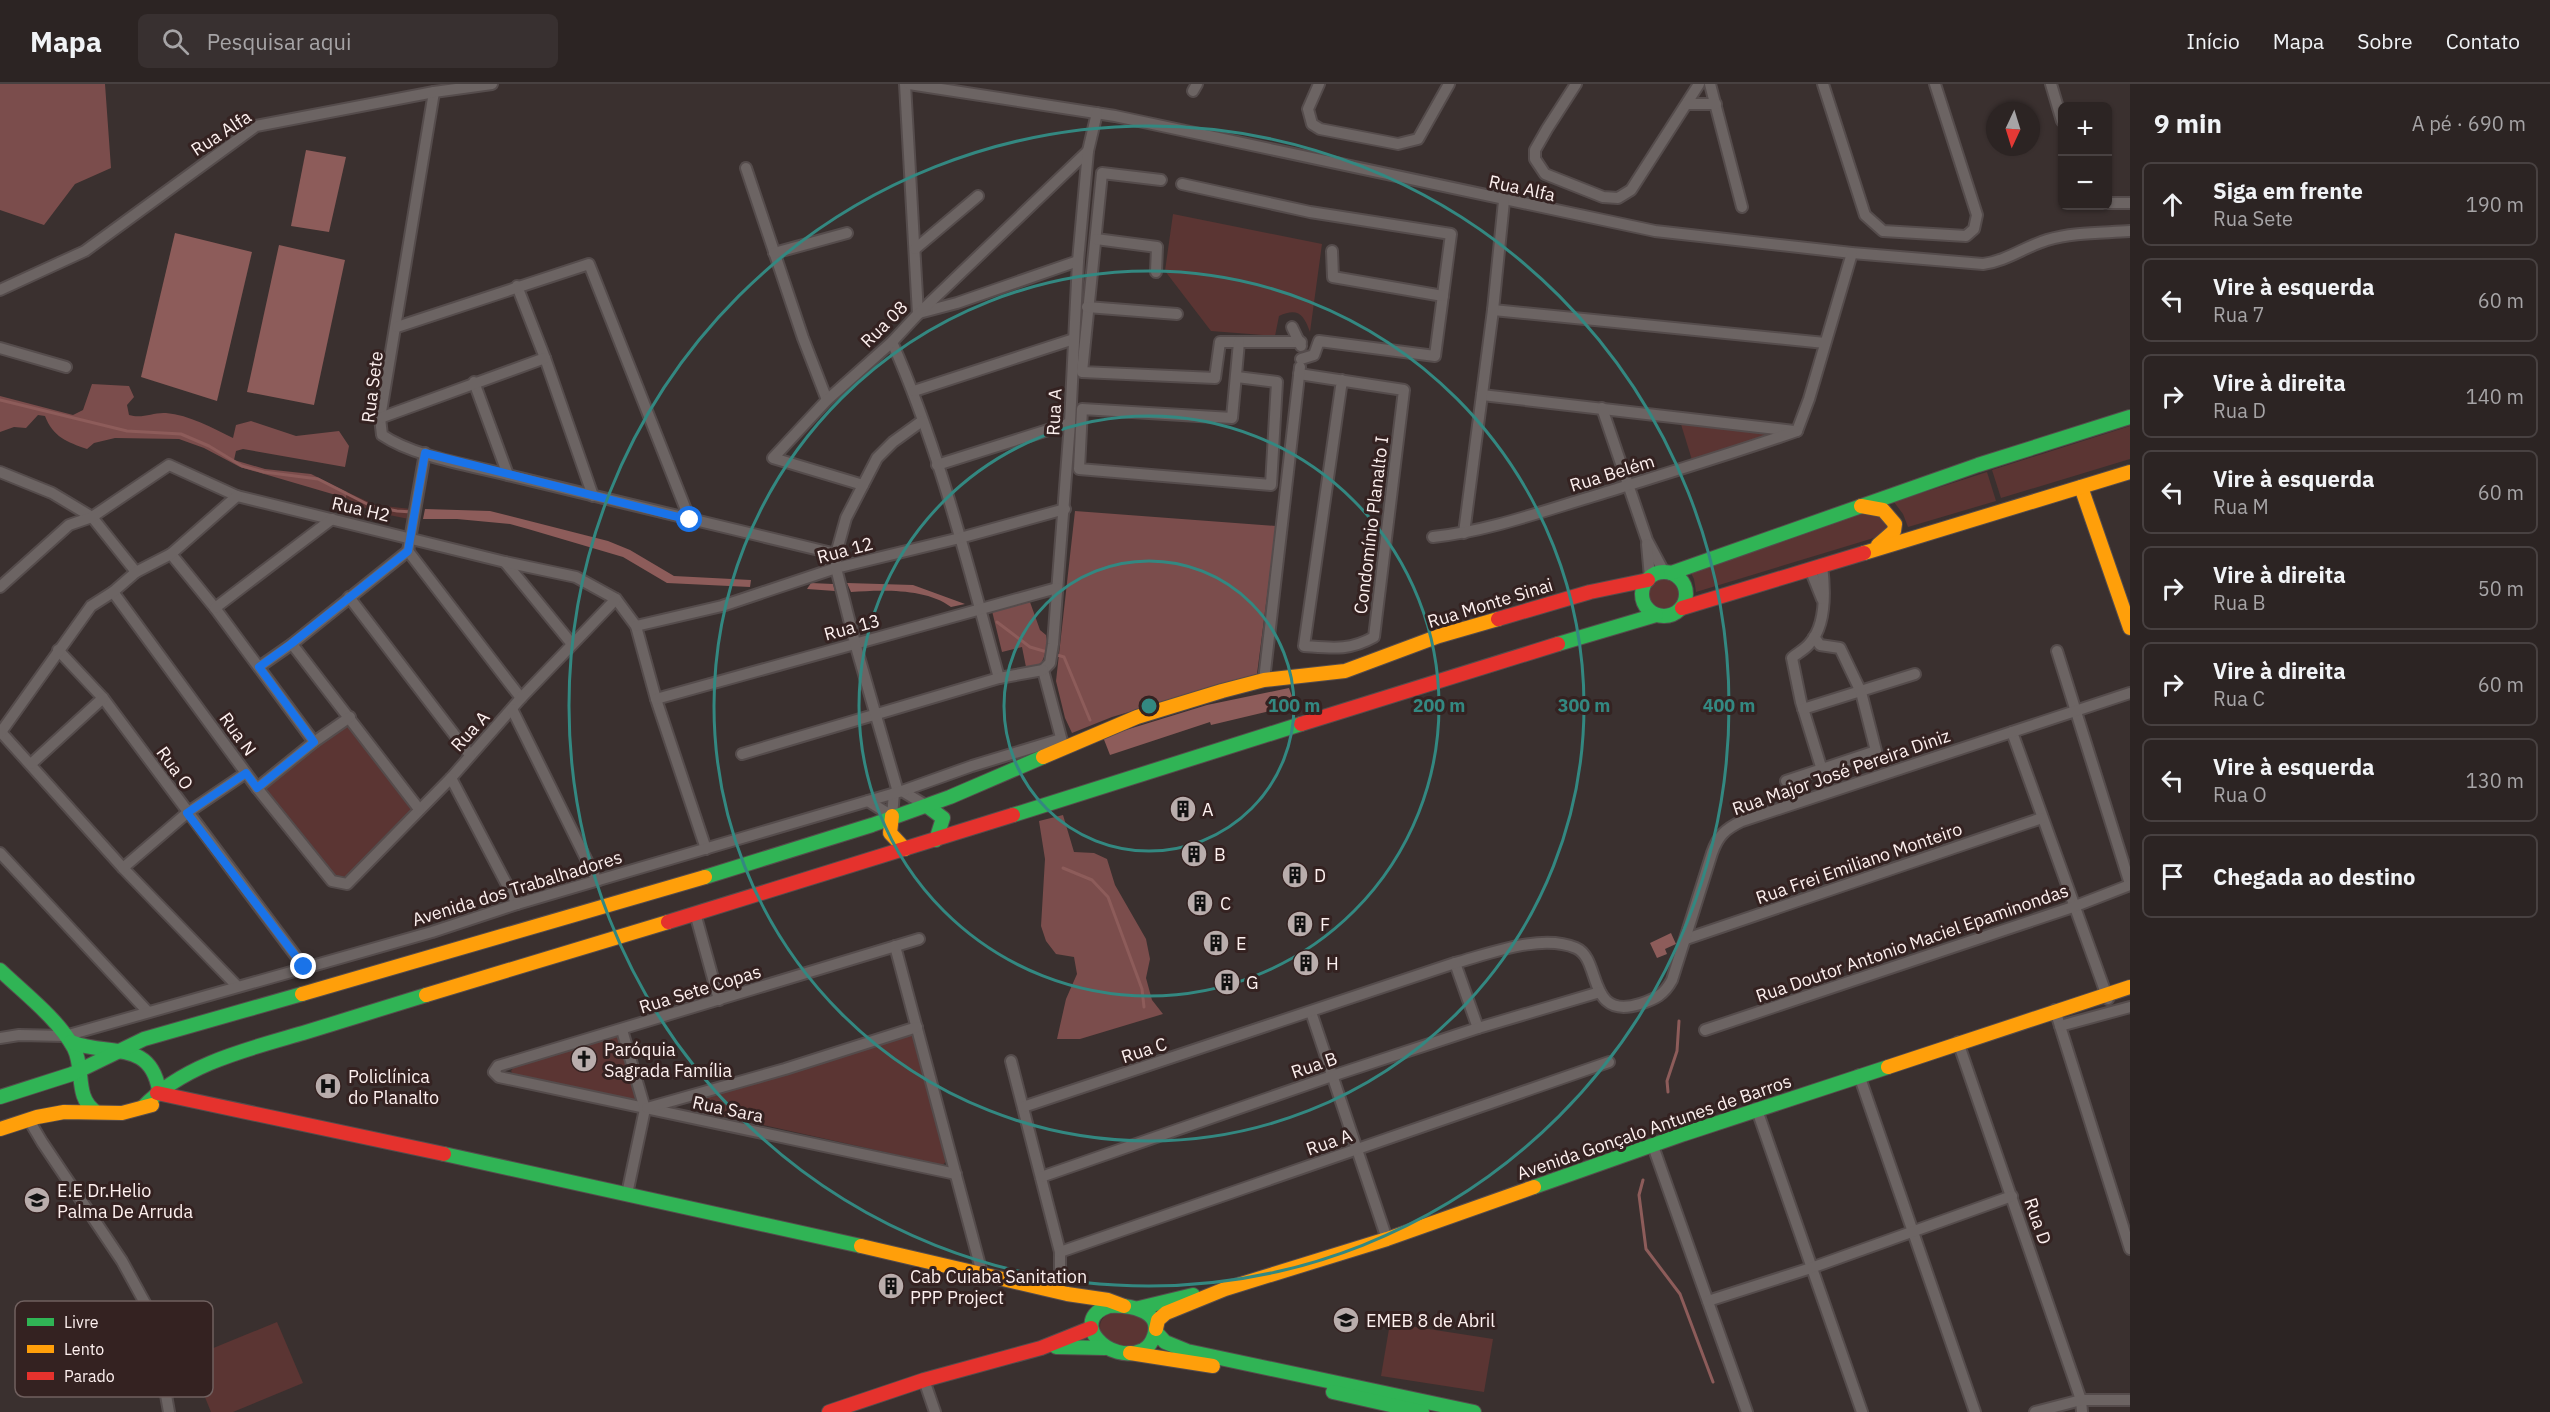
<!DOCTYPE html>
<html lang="pt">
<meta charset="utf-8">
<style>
body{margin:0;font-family:"IBM Plex Sans",sans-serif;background:#383030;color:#f1f3f6}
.controls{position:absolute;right:18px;top:18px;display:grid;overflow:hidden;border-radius:9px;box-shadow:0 2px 4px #0004}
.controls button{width:54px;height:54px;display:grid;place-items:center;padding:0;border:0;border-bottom:2px solid #484141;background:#2c2423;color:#f1f3f6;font:30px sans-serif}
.compass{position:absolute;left:1986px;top:18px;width:54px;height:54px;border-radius:50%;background:#2c2423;box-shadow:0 2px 4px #0004;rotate:184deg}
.stop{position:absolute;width:18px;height:18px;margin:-14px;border:4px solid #1a73e8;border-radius:50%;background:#fff}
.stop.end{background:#1a73e8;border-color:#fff;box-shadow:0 2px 6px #0008}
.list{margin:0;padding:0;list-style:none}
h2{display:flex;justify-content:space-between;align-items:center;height:78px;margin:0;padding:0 24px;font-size:26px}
h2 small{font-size:20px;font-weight:400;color:#a6a4a6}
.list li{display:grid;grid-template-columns:39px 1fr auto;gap:18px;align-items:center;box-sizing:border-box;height:84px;margin:0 12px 12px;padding:0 12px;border:2px solid #484141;border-radius:9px}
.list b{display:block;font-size:22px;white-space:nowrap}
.list p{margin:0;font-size:20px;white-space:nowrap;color:#a6a4a6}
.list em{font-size:20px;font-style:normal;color:#a6a4a6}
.icon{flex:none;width:33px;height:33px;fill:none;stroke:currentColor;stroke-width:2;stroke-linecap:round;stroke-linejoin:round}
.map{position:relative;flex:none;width:2130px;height:1328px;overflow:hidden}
header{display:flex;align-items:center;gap:36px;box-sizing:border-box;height:84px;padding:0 30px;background:#2c2423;border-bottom:2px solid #484141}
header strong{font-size:28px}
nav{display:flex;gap:33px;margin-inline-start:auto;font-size:21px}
.search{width:420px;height:54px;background:#383030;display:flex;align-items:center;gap:15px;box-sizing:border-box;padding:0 21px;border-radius:9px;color:#a6a4a6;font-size:22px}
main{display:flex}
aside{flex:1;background:#2c2423}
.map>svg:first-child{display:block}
.green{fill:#5b3533}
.forest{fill:#7b4d4c}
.water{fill:#8d5c5a}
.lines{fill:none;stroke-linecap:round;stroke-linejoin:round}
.stream{stroke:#8d5c5a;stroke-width:3}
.street-casing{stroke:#554c4c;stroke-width:14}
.fast-casing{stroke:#554c4c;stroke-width:16}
.slow-casing{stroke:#554c4c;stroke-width:16}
.jam-casing{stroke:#554c4c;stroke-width:16}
.street{stroke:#6c6463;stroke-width:10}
.fast{stroke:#30b455;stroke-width:14}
.slow{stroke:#ff9f0a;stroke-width:14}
.jam{stroke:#e5322d;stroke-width:14}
.route{stroke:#1a73e8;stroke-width:8}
.ring{fill:none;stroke:#338881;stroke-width:3}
.labels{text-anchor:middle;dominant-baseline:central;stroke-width:6;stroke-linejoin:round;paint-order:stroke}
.street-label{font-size:18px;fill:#fdf0ef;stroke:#342221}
.poi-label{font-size:18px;fill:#fdf0ef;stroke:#342221;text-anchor:start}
.key{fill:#342221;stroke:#70605f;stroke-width:1.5}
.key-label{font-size:16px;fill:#fdf0ef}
.centre{fill:#338881;stroke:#342221;stroke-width:3}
.ring-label{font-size:18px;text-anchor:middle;font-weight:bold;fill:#338881;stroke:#342221;stroke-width:6;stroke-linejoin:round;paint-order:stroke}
</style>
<header>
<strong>Mapa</strong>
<div class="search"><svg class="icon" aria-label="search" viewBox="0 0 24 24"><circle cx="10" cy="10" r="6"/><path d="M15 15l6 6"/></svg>Pesquisar aqui</div>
<nav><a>Início</a><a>Mapa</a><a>Sobre</a><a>Contato</a></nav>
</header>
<main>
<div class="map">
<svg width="2130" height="1328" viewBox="0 0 2130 1328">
<rect width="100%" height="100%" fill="#3a302f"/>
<g class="green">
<path d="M1173,130L1322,160L1310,248C1304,231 1298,223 1279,232L1275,252L1211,247L1165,187Z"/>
<polygon points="1680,337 1778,347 1692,376"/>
<polygon points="2130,342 2130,375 2001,414 1992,386"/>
<polygon points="1987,388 1996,417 1908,443 1903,430 1894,418"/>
<polygon points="347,408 375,421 411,425 409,435 379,429 362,423 346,414"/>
<polygon points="1870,426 1879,430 1889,441 1887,450 1696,508 1694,495 1689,485"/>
<circle cx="1664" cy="510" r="15"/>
<polygon points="349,638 414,725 349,793 335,792 262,703"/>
<polygon points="618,950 637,1014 634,1016 514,991 511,987 514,983"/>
<polygon points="915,950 947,1076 943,1081 695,1026 696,1017"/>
<path d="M1112,1228L1141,1232L1150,1241V1253L1136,1264C1123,1262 1100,1261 1100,1243C1100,1235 1105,1232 1112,1228Z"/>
<polygon points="277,1238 303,1299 233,1328 211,1328 189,1274"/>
<polygon points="1390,1239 1493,1255 1484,1308 1381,1292"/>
</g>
<g class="forest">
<polygon points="0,0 105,0 111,84 75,100 44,141 0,126"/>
<path d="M92,300L129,302L134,313L127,321L129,331C143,335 153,328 166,329C189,331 213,344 233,354L236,341L251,337L296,352L339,347L349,362L345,383L243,365L236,367L234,376L265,385L311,390L347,408L346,414L240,383L204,364L179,355L115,354L94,359L87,365C67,358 53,353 45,332L38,331L26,344L14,343L0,348V312L73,331L83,326Z"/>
<polygon points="1075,427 1276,442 1257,590 1112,633 1072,649 1065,634 1056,597"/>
<polygon points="1030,518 1040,546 1046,551 1048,563 1041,580 1026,583 1022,563 1002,568 992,527"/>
<polygon points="1063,731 1074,768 1094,769 1107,775 1115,801 1146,855 1150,875 1146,894 1152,916 1163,930 1080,955 1057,955 1066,915 1077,890 1074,873 1056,870 1046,857 1041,842 1045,775 1039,737"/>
</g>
<g class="water">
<polygon points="306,66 346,73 329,148 291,142"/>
<polygon points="175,149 252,168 217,317 141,293"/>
<polygon points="279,161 345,176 314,321 247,308"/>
<polygon points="425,425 490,427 608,457 630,466 674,492 751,496 750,503 667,499 623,473 528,445 510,440 457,435 423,435"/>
<polygon points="811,499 833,500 835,507 807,505"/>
<path d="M847,499L913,501L965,520L951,523C926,504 881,506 851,508Z"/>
<polygon points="1289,604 1295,621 1211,641 1210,638 1110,671 1103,653 1207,621"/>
<polygon points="1671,849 1676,860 1665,865 1667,870 1657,874 1650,859"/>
</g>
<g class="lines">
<g class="stream">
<polyline points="0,316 127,347 181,350 209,362 242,382 264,388 318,395 371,422 397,427 412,428"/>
<polyline points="997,538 1030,563 1064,573 1090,636"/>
<polyline points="1063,784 1092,796 1108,813 1142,905 1144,923"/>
<polyline points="1668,1008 1667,997 1677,967 1679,937"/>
<polyline points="1643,1096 1639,1111 1646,1165 1680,1210 1713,1298"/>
</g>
<defs>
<g id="street">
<polyline points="905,0 918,230"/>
<path d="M909,0L1115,32L1655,147L1852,169L1983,180C2007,177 2024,163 2047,156C2073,148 2103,149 2130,147"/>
<polyline points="1319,0 1308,25 1312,40 1320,45 1398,60 1418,55 1449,0"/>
<polyline points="1576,0 1547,45 1535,66 1535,75 1545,90 1603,113 1618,114 1631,106 1699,0"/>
<polyline points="1710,0 1742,123"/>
<polyline points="1823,0 1865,131 1883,147 1966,152 1974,145 1977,131 1935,0"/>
<polyline points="2051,0 2062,37"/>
<polyline points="1193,7 1197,0"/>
<path d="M434,8L380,334L382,351C414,373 474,382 512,392C620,419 728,445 836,470"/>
<polyline points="1687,20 1716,20"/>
<polyline points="746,84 803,254 827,316"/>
<polyline points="1161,96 1102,89 1082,288 1215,294 1220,258 1301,258"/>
<polyline points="1182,100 1310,128 1451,150 1435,272 1319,257 1314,271 1301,275"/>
<polyline points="2108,119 2130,119"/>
<polyline points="1096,155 1157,163 1156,188"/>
<polyline points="915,165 978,112"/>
<polyline points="1332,167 1333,193 1443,212"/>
<polyline points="774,169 847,149"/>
<polyline points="517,202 545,274 593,412"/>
<polyline points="0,206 85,167 256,42 434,8 492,0"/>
<polyline points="1087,223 1177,230"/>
<polyline points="1493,226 1825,259"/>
<polyline points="919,229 957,219 1078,177"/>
<polyline points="397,243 589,180 690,436"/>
<polyline points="1292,243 1301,262"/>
<path d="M892,258C939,364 968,482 999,594"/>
<polyline points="0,264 66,283"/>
<path d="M1299,290L1404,306L1374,553C1349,567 1332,564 1304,562L1342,296"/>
<polyline points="1237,293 1277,298 1271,401 1079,385 1082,325 1232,334 1239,258"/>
<polyline points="474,298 508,391"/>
<polyline points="914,307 1074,255"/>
<polyline points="1482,311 1794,347"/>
<polyline points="1602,324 1647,456 1664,488"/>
<polyline points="380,334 545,274"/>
<polyline points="1797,347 1809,315 1852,169"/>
<polyline points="937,381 1070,339"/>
<polyline points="0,388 52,409 92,433 136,488"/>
<polyline points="863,401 773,374 827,316 892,258 918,230 1088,67"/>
<polyline points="1464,449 1493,226 1504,117"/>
<path d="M1433,453C1489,447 1543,427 1597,411C1664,390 1731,370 1797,347"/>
<polyline points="1647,460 1650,493"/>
<polyline points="408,467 521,614"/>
<polyline points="171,470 215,524 314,658"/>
<polyline points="505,478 572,560"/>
<path d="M1822,481C1825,505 1827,540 1810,559C1806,565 1797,569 1792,574L1801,618L1822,686"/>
<polyline points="1810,485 1822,515"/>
<polyline points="0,503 69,441 92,433 169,381 237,412 505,478 576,493 616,515 636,542 656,615 706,765"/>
<polyline points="113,508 257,704 332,797 347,800 451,694 521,614 616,515"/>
<polyline points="349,513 470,671"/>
<polyline points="215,524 332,435"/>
<polyline points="636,542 722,522 836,484 960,454 1065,425"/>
<polyline points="292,560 419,725"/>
<polyline points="58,566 103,614 304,883"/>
<polyline points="2057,567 2130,800"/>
<polyline points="259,583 292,560 408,467 425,369"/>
<polyline points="1043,586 1050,579 1053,560 1070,339 1078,177 1088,67 1097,29"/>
<polyline points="1043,586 1063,661"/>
<polyline points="1264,596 1300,283"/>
<polyline points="656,615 1057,504"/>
<polyline points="512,625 597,797"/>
<polyline points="1803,625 1915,590"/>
<polyline points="0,647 123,784 237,902"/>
<polyline points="1,648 91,522 113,508 136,488 171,470 237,412"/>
<polyline points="2012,648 2108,915"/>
<polyline points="742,670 999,594 1043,586"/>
<polyline points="31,680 103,614"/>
<polyline points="451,694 517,820"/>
<polyline points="1786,697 1876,667 1861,608 1840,564 1820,561 1814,553"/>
<polyline points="257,704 314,658 350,633"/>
<polyline points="902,707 927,722"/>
<polyline points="898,708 855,559 836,484 836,470 846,434 877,374 893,358 922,337"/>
<polyline points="868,717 892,732 894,709"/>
<polyline points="0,769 148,928"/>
<polyline points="123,784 187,729 246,689"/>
<polyline points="695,829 719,916"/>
<polyline points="919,855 498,982 494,988 499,993 956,1090"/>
<polyline points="1686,855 2042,734"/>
<polyline points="895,862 982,1189"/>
<polyline points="1455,879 1478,944"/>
<polyline points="2055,926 2130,1165"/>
<polyline points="1311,928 1387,1155"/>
<polyline points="2060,942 2130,923"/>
<polyline points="622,946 645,1025 627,1110"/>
<polyline points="1705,946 2073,823 2130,801"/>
<polyline points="0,954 19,951 65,952 432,848 517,820 902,707 972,682 1061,655"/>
<polyline points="1958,958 2081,1316 2082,1328"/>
<polyline points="1011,977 1060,1168 1060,1207"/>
<polyline points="1859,991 1975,1328"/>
<path d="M1023,1023L1455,879C1489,870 1541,849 1576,864C1602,875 1586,937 1640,920C1655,915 1664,911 1672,896L1712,769C1718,752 1725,745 1742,737L2130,609"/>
<polyline points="647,1024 785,985 917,943"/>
<polyline points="1757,1026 1862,1328"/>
<polyline points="29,1036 42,1058 122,1177 145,1219 160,1277 169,1328"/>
<polyline points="1653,1062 1747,1328"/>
<polyline points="1041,1093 1332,992 1478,944 1600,908"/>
<polyline points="1060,1168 1609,978"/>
<polyline points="1708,1217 1811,1184 2012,1112"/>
<polyline points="924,1296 935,1328"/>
<polyline points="2035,1328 2081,1316 2130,1316"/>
</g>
<g id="fast">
<circle cx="1664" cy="510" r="22"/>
<polyline points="1671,489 1978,381 2130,333"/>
<polyline points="1558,560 1656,531"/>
<polyline points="927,722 943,734 936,756"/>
<polyline points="1013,731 1301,640"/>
<polyline points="705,793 872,741 950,713 1043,673"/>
<path d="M0,886C25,910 57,934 74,964C85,986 74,1013 96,1028"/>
<path d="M71,958C110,973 150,955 159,1006"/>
<polyline points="0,1013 72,990 144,955 302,910"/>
<path d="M143,1023C184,980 248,965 303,949C344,936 385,924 426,911"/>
<polyline points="444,1070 861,1162"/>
<polyline points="1534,1103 1684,1050 1888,983"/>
<path d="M1109,1222C1127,1221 1163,1225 1154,1252C1152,1258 1149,1263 1143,1266C1109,1282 1067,1236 1109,1222Z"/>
<polyline points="1139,1224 1193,1211"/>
<polyline points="1156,1248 1165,1258 1187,1267 1474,1328"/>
<polyline points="1056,1263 1105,1264"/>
<polyline points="1333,1308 1422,1328"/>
</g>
<g id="slow">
<polyline points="2081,403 2130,544"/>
<polyline points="1861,422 1883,426 1895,440 1894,447 1878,461"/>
<polyline points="1864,469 2130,388"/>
<polyline points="1043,673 1137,633 1222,607 1264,596 1345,587 1439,552 1498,535"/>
<polyline points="892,732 890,749 905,765"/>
<polyline points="302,910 705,793"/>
<polyline points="426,911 668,838"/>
<polyline points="1888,983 2130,903"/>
<polyline points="0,1045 37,1033 64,1028 122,1029 152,1021"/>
<polyline points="861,1162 1067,1210 1108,1216 1124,1222"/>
<polyline points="1156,1245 1158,1236 1166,1229 1225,1205 1387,1155 1534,1103"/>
<polyline points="1130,1269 1213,1282"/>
</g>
<g id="jam">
<polyline points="1682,524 1864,469"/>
<polyline points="1498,535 1590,508 1648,496"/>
<polyline points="1301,640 1558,560"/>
<polyline points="668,838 1013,731"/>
<polyline points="157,1009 444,1070"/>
<polyline points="829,1328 924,1296 1041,1264 1091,1244"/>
</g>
</defs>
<use href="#street" class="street-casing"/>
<use href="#fast" class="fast-casing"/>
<use href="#slow" class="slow-casing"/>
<use href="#jam" class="jam-casing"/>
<use href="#street" class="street"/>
<use href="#fast" class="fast"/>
<use href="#slow" class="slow"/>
<use href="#jam" class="jam"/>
</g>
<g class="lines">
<polyline class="route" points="304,883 187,729 246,689 257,704 314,658 259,583 291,560 408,467 425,369 690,436"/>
</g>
<g class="ring">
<circle cx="1149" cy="622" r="145"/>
<circle cx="1149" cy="622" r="290"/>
<circle cx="1149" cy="622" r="435"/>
<circle cx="1149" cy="622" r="580"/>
</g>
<defs>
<symbol id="building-disc" viewBox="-11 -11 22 22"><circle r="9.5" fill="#b9adac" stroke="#342221"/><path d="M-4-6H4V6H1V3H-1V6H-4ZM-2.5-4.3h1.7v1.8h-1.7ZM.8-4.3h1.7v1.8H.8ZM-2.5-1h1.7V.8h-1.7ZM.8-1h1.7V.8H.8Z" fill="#111"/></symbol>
<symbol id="church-disc" viewBox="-11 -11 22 22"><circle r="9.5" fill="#b9adac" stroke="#342221"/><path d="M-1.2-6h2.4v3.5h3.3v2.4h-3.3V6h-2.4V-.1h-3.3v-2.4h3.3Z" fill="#111"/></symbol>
<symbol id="hospital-disc" viewBox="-11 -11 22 22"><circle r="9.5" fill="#b9adac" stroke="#342221"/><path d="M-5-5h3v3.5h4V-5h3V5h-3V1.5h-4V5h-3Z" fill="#111"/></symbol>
<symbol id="school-disc" viewBox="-11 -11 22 22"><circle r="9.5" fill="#b9adac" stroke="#342221"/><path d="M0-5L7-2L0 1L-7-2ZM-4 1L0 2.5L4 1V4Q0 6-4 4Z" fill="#111"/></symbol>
</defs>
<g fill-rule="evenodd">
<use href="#building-disc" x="1168" y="710" width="30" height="30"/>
<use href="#building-disc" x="1179" y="755" width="30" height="30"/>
<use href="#building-disc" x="1280" y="776" width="30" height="30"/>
<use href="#building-disc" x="1185" y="804" width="30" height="30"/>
<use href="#building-disc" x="1285" y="825" width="30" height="30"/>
<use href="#building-disc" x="1201" y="844" width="30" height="30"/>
<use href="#building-disc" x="1291" y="864" width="30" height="30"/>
<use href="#building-disc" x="1212" y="883" width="30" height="30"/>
<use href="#church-disc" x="569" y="960" width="30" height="30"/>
<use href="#hospital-disc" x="313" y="987" width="30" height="30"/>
<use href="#school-disc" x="22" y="1101" width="30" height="30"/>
<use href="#building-disc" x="876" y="1187" width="30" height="30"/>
<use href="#school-disc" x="1331" y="1221" width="30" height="30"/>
</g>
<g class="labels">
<g class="street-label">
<text transform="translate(221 49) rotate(-33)">Rua Alfa</text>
<text transform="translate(1522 104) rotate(12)">Rua Alfa</text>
<text transform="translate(884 240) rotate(-45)">Rua 08</text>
<text transform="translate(372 303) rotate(-83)">Rua Sete</text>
<text transform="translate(1054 328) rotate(-87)">Rua A</text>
<text transform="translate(1612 389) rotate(-17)">Rua Belém</text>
<text transform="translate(361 425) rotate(13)">Rua H2</text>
<text transform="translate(1371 441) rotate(-83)">Condomínio Planalto I</text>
<text transform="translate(845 466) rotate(-15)">Rua 12</text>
<text transform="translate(1490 519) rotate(-17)">Rua Monte Sinai</text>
<text transform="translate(852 543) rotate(-15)">Rua 13</text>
<text transform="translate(470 647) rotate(-48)">Rua A</text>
<text transform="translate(238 650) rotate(54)">Rua N</text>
<text transform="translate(175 684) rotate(54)">Rua O</text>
<text transform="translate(1841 688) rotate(-19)">Rua Major José Pereira Diniz</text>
<text transform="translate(1859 779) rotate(-19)">Rua Frei Emiliano Monteiro</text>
<text transform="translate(517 804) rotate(-17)">Avenida dos Trabalhadores</text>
<text transform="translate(1912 859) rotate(-19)">Rua Doutor Antonio Maciel Epaminondas</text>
<text transform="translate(700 905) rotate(-17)">Rua Sete Copas</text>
<text transform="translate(1144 966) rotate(-18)">Rua C</text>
<text transform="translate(1314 981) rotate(-19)">Rua B</text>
<text transform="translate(728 1025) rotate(12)">Rua Sara</text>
<text transform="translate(1654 1043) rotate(-19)">Avenida Gonçalo Antunes de Barros</text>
<text transform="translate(1329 1058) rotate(-19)">Rua A</text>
<text transform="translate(2038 1137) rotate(71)">Rua D</text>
</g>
<g class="poi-label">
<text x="1202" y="725">A</text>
<text x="1214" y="770">B</text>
<text x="1314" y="791">D</text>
<text x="1220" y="819">C</text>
<text x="1320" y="840">F</text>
<text x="1236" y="859">E</text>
<text x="1326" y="879">H</text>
<text x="1246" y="898">G</text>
<text x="604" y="965">Paróquia<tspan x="604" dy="21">Sagrada Família</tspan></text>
<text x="348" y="992">Policlínica<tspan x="348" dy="21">do Planalto</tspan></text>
<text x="57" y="1106">E.E Dr.Helio<tspan x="57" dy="21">Palma De Arruda</tspan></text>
<text x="910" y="1192">Cab Cuiaba Sanitation<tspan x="910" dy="21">PPP Project</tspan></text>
<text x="1366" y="1236">EMEB 8 de Abril</text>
</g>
</g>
<rect x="15" y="1217" width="198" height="96" rx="9" class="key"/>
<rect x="27" y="1234" width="27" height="8" fill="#30b455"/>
<rect x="27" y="1261" width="27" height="8" fill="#ff9f0a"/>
<rect x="27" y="1288" width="27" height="8" fill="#e5322d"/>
<g class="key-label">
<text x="64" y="1244">Livre</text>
<text x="64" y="1271">Lento</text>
<text x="64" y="1298">Parado</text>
</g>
<circle cx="1149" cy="622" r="9" class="centre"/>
<g class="ring-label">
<text x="1294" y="628">100 m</text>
<text x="1439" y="628">200 m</text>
<text x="1584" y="628">300 m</text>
<text x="1729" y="628">400 m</text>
</g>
</svg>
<div class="controls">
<button>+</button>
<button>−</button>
</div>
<svg class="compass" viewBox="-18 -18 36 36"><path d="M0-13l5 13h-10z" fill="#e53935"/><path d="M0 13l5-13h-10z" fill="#a6a4a6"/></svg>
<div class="stop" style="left:690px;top:436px"></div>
<div class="stop end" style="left:304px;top:883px"></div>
</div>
<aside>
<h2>9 min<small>A pé · 690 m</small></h2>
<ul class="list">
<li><svg class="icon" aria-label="ahead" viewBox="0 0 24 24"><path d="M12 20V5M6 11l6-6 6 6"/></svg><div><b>Siga em frente</b><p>Rua Sete</p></div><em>190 m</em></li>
<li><svg class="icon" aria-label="left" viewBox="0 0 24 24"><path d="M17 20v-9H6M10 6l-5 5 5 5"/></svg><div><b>Vire à esquerda</b><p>Rua 7</p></div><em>60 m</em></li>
<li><svg class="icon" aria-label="right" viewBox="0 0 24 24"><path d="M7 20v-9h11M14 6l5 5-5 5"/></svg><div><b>Vire à direita</b><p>Rua D</p></div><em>140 m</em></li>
<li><svg class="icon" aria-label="left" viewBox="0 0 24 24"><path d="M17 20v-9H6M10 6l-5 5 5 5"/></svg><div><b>Vire à esquerda</b><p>Rua M</p></div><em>60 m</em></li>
<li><svg class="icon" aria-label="right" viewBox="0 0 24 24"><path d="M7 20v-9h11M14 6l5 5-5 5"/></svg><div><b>Vire à direita</b><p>Rua B</p></div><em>50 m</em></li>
<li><svg class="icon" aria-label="right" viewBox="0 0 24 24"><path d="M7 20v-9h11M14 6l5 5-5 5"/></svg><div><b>Vire à direita</b><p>Rua C</p></div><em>60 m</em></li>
<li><svg class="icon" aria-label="left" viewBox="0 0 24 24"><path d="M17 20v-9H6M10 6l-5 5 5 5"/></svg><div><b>Vire à esquerda</b><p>Rua O</p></div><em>130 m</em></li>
<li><svg class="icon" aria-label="arrive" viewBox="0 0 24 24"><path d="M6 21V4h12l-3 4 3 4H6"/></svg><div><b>Chegada ao destino</b></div></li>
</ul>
</aside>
</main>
